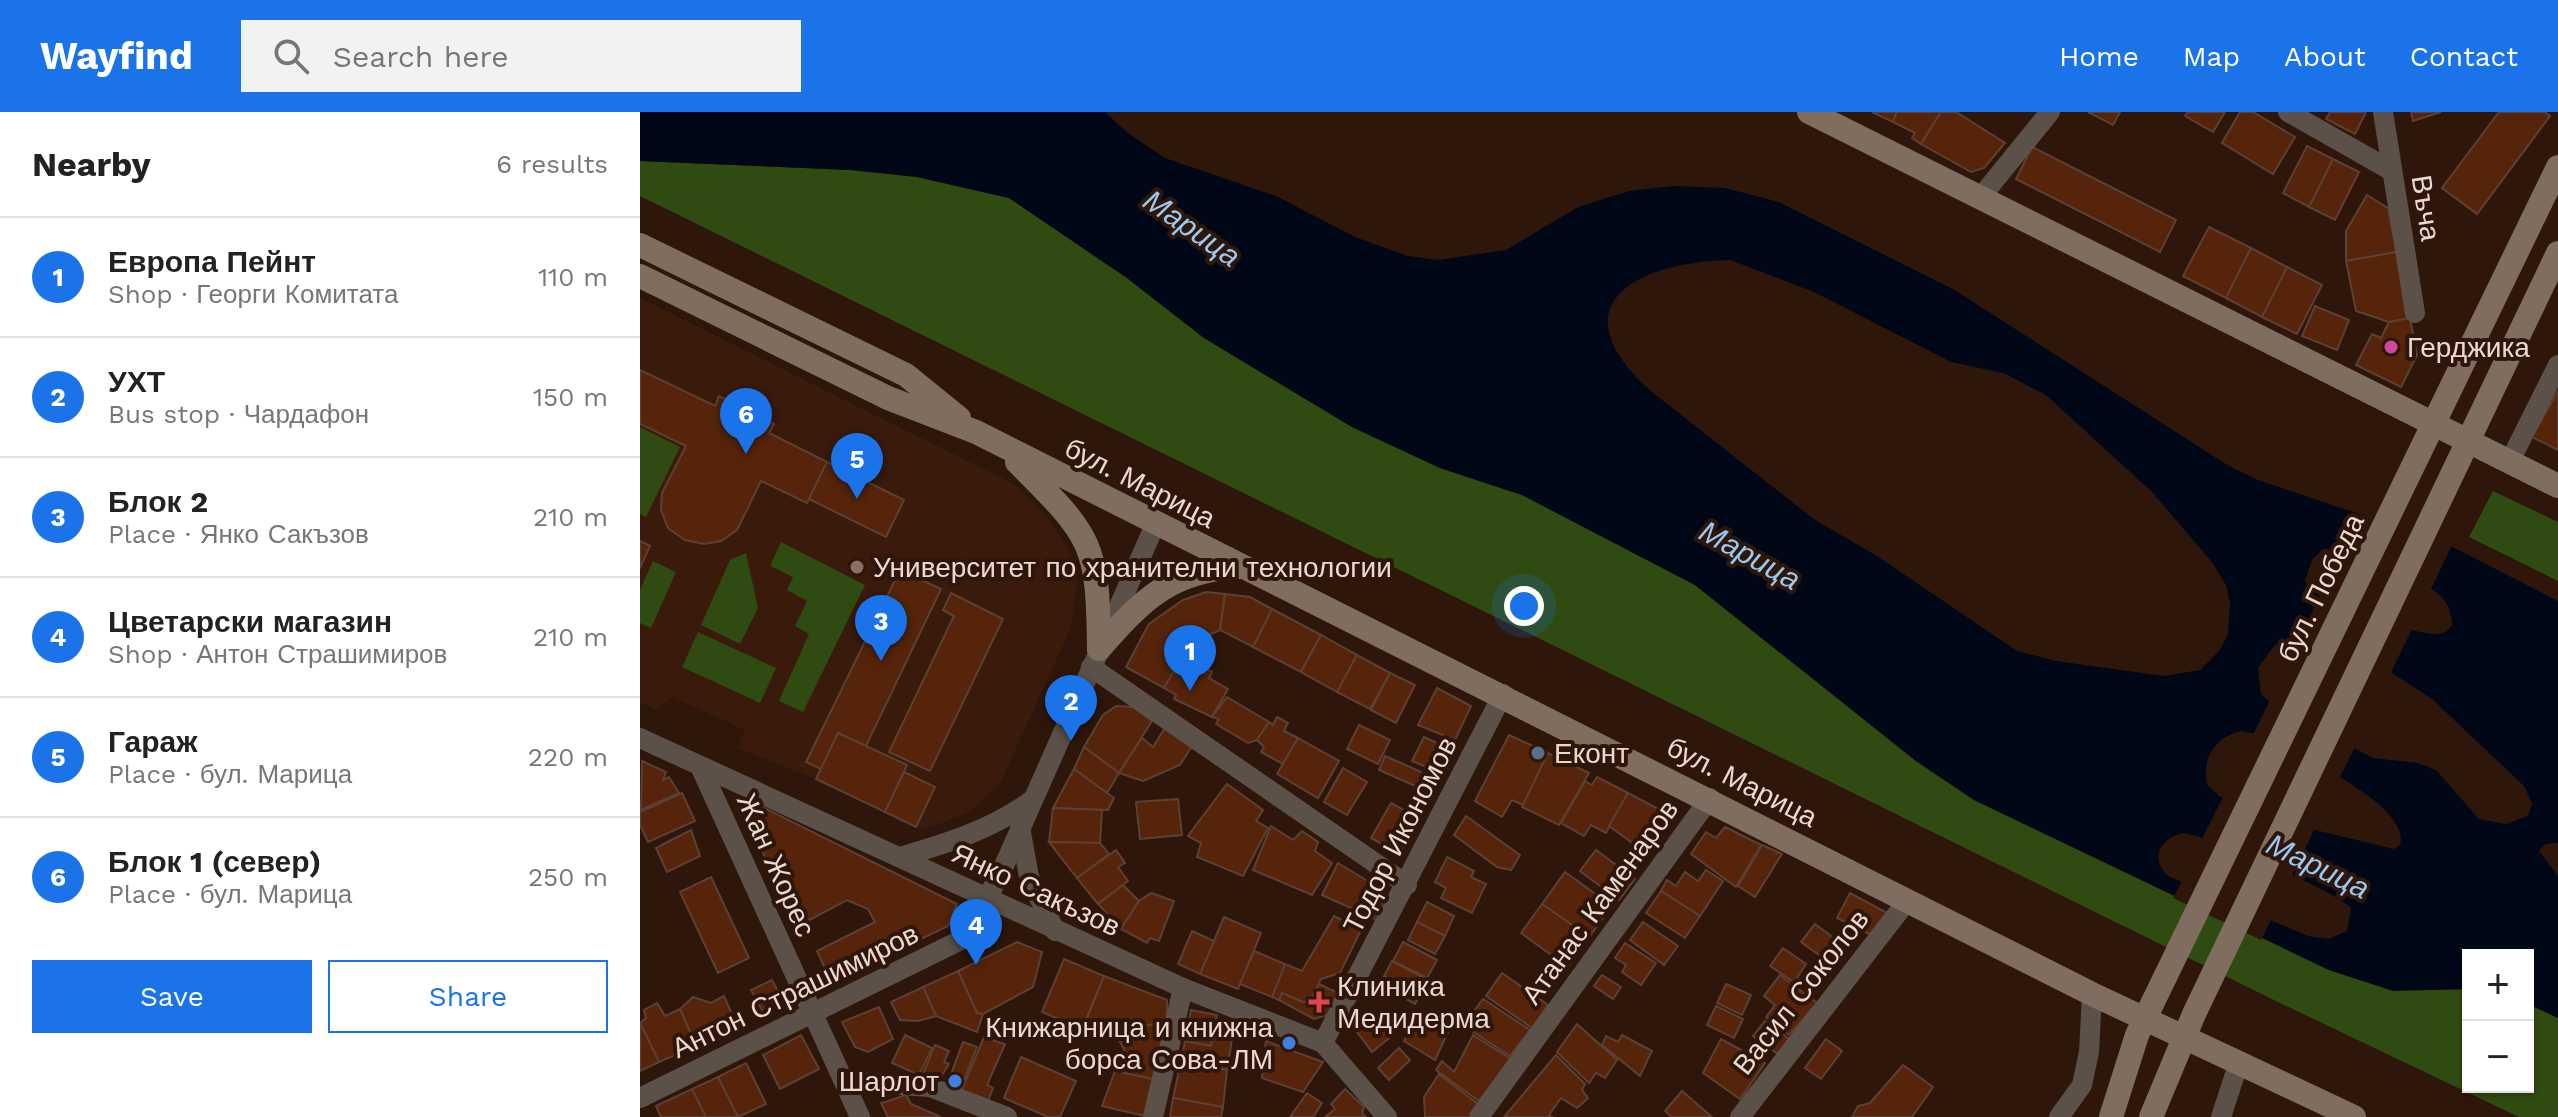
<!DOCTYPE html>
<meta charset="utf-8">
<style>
body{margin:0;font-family:"Work Sans",sans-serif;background:#f2f2f2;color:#222}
.controls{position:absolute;right:24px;bottom:24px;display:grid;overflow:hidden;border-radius:0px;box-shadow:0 2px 6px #0004}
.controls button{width:72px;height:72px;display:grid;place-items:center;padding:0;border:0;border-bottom:2px solid #e0e0e0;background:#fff;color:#222;font:40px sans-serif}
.you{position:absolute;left:884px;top:494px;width:28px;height:28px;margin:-20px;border:6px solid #fff;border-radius:50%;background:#1a73e8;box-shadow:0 0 0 12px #1a73e833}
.badge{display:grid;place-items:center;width:52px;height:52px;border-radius:50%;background:#1a73e8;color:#fff;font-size:26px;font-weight:700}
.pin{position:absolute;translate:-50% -66px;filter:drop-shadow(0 2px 4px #0008)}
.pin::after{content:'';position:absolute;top:42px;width:28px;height:24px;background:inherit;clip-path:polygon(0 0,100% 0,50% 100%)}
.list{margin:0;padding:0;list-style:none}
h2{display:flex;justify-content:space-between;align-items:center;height:104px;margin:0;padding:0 32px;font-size:34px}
h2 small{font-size:26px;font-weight:400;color:#767676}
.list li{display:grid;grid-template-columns:52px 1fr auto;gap:24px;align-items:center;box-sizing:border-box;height:120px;padding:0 32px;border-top:2px solid #e0e0e0}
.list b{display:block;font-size:30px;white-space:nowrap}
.list p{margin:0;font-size:26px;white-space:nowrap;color:#767676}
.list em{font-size:26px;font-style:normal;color:#767676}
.actions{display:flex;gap:16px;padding:24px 32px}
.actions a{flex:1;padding:18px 0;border:2px solid #1a73e8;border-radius:0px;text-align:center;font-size:28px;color:#1a73e8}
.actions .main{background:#1a73e8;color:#fff}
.icon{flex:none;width:44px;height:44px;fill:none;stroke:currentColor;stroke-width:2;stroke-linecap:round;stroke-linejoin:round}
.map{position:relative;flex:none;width:1918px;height:1005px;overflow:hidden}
header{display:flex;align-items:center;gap:48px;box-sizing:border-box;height:112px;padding:0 40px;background:#1a73e8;color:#fff}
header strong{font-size:38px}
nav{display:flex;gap:44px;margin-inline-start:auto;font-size:28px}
.search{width:560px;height:72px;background:#f2f2f2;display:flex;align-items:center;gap:20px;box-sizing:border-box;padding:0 28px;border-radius:0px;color:#767676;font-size:30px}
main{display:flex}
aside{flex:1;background:#fff}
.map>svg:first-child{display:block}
.built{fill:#3a1a0b}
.green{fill:#304b11}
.water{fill:#000817;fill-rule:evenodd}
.pier{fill:#2f160a}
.building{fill:#55240a;stroke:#5c4033;stroke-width:2}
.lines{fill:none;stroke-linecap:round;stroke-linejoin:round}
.street{stroke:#5b5148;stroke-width:20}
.secondary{stroke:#7f6e5f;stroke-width:24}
.hotel-dot{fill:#d1479c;stroke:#2f160a;stroke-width:3}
.education-dot{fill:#8d6e63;stroke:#2f160a;stroke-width:3}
.service-dot{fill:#5c6f8a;stroke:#2f160a;stroke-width:3}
.health-dot{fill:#e0444e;stroke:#2f160a;stroke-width:3}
.shop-dot{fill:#3f7fe0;stroke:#2f160a;stroke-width:3}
.labels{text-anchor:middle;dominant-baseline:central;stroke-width:8;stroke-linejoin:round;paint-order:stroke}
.street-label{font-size:28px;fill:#ebd9d1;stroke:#2f160a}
.poi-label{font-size:28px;fill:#ebd9d1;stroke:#2f160a;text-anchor:start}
.water-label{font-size:30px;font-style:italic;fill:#99c8f3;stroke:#2f160a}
</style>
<header>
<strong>Wayfind</strong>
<div class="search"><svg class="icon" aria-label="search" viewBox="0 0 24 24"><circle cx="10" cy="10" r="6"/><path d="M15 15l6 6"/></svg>Search here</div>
<nav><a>Home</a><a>Map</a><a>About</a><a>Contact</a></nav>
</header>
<main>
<aside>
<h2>Nearby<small>6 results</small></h2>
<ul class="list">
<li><span class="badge">1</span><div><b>Европа Пейнт</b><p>Shop · Георги Комитата</p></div><em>110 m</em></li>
<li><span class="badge">2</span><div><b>УХТ</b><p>Bus stop · Чардафон</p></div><em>150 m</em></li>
<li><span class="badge">3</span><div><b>Блок 2</b><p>Place · Янко Сакъзов</p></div><em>210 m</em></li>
<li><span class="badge">4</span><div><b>Цветарски магазин</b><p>Shop · Антон Страшимиров</p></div><em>210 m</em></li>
<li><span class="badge">5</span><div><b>Гараж</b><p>Place · бул. Марица</p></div><em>220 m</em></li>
<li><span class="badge">6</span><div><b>Блок 1 (север)</b><p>Place · бул. Марица</p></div><em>250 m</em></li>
</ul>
<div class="actions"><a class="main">Save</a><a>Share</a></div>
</aside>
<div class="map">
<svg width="1918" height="1005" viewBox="0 0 1918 1005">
<rect width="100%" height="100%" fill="#2f160a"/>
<polygon class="built" points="0,186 374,372 407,404 431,442 438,468 430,518 360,672 326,702 283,717 276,715 176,667 97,636 105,618 32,585 16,598 0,590"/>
<g class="green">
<path d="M0,49L211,58L277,65L369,86L487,166L564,226L712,315L800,356L882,383L1055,473L1276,649L1334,688L1689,858C1740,876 1774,879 1828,877V975H1888V892L1918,906V1005H1879L1638,890L0,84Z"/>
<polygon points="0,315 40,335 6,405 0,402"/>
<polygon points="1853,379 1918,410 1918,469 1829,425"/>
<polygon points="141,430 225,473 163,600 139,589 169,522 155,514 167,489 147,478 153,465 130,454"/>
<polygon points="106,441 118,496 100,532 61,513 90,448"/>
<polygon points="13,449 36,460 11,516 0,511 0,478"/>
<polygon points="58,520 136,556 120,591 42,555"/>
</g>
<path class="water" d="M0,0H465L489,22L525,46L636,84L715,125L768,144L798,148L866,138L938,95L989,79L1033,74L1085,76L1139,90L1313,177L1589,354L1618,368L1805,431L1918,489V731L1905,732L1899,739L1918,764V906L1888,892V843H1828V877L1753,879L1689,858L1334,688L1276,649L1055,473L882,383L800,356L712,315L564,226L487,166L369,86L277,65L211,58L0,49ZM1090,148L1174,180L1311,250L1363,261L1406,283L1512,380L1571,449L1586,473L1590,490L1588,522L1580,538L1560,558L1524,564L1416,549L1377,539L1237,444L1175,408L1012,280C914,193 997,150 1090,148ZM1683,437C1704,436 1787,469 1801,484C1808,492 1812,502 1812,513C1807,519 1804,522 1797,522C1771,522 1675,491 1665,469L1672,448ZM1644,528H1666L1749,559L1792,587L1884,674L1892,692L1888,704L1866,712L1839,707L1796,658L1778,651L1733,646L1635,595L1621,582L1618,556L1634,534ZM1601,619L1616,622C1647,638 1772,691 1760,733L1754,737L1671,717L1579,684L1567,672C1562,646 1575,625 1601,619ZM1543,721C1566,723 1699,780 1711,796L1707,819L1689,827L1668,824L1528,764C1509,745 1520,727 1543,721Z"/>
<g class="pier">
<polygon points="1722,398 1813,431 1789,481 1700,442"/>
<polygon points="1681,481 1774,513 1749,564 1657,532"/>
<polygon points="1631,586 1716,633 1698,669 1612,625"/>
<polygon points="1584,683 1676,714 1650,768 1561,729"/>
<polygon points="1543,767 1632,806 1621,828 1533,786"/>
</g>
<g class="building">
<polygon points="1232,0 1257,0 1253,10"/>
<polygon points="1257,0 1301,0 1281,32 1272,26 1275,21 1253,10"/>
<polygon points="1301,0 1316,0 1365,31 1344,56 1331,60 1281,32"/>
<polygon points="1448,0 1480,0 1473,13"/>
<polygon points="1548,0 1585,0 1573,20 1545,4"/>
<polygon points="1600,0 1613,0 1655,25 1633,62 1582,31"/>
<polygon points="1690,0 1726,0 1715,22 1686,7"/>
<polygon points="1771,0 1801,0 1773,9"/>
<polygon points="1859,0 1905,0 1910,4 1837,102 1802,76"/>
<polygon points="1667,34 1693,47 1669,95 1643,81"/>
<polygon points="1392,35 1536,108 1520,140 1376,67"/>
<polygon points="1693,47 1719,60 1695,108 1669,95"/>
<polygon points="1727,83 1748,96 1757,140 1706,149 1706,119"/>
<polygon points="1569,115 1611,136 1586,186 1543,164"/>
<polygon points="1611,136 1647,155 1622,205 1586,186"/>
<polygon points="1757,140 1770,206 1749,210 1716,199 1706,149"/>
<polygon points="1647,155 1682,173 1657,222 1622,205"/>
<polygon points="1675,194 1709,208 1697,238 1662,224"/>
<polygon points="1770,206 1777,243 1761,275 1716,253 1732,222 1741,226 1749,210"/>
<polygon points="0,258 75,294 79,284 106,297 134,312 129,321 187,350 167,391 121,369 97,418 81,429 64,432 45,428 28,416 21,398 22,381 46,334 0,312"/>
<polygon points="1918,279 1918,338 1892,325"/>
<polygon points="187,350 264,388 246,425 169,387"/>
<polygon points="0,429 10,434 0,456"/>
<polygon points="260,458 301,477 226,634 198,621 181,657 166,650"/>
<polygon points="566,480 585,482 580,518 553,530 524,576 486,555 509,512 543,488"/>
<polygon points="311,481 363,507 290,659 249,640 314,504 303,498"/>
<polygon points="585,482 610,485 632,497 613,535 580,518"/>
<polygon points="632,497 681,523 661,560 613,535"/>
<polygon points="681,523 717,543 697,580 661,560"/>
<polygon points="717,543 750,561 730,597 697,580"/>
<polygon points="553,549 572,560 569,566 588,577 572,605 534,587 536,583 524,576 537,554 547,559"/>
<polygon points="750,561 775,573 756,611 731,598"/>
<polygon points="797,576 831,594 815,628 778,613"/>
<polygon points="587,585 629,610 617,628 608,631 576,612 579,607 572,605"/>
<polygon points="476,594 493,595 512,609 479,661 444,635 463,603"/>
<polygon points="637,605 648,611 644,619 658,626 643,652 621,640 624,635 617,628 629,610 633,613"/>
<polygon points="719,613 750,628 738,652 707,637"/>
<polygon points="525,616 552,634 540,653 503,669 479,661 502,626 513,635"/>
<polygon points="198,621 267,653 245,700 176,667"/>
<polygon points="869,623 908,641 883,693 872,688 862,705 835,689"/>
<polygon points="784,625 814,639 803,662 772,649"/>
<polygon points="658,626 699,649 678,686 637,662"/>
<polygon points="444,635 479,661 467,681 434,657"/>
<polygon points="908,641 949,661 919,713 882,695"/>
<polygon points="745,644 797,667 791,681 739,658"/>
<polygon points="2,649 26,660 23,668 29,665 39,681 1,698"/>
<polygon points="703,656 727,670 707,703 684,690"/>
<polygon points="434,657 474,686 468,698 413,696"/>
<polygon points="264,660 295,675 276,715 245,700"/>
<polygon points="957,665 988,681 966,721 951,713 944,724 921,711 945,669 952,673"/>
<polygon points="587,672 623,698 616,709 628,716 603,764 557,745 561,731 548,724"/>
<polygon points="42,681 55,709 8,730 0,713 0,700"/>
<polygon points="988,681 1028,702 1002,738 969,714"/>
<polygon points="538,687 542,723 500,727 496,690"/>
<polygon points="751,691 780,707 760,742 731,726"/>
<polygon points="116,692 317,792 308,814 191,870 177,839 235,810 228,797 207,788 158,814 130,750 127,751 108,701"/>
<polygon points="413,696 462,698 460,731 409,730"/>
<polygon points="826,704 880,743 871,758 857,755 814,723"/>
<polygon points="631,714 653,728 662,719 678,730 675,739 692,751 672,783 613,758"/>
<polygon points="1085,715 1121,733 1096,775 1051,742 1066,720 1076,726"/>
<polygon points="51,718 60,744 27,760 16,736"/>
<polygon points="409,730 460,731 469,742 437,766"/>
<polygon points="1122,733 1142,742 1115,785 1098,774"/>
<polygon points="476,738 485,751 478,755 488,769 458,792 437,766"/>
<polygon points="956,738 995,767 979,788 940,759"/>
<polygon points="807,745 834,759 831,765 846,772 832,801 801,786 806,776 795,770"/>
<polygon points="698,751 744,779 746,792 737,808 682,783"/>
<polygon points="1066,758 1083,769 1060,804 1021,779 1027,768 1036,774 1045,760 1058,769"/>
<polygon points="925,760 972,794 949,825 902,792"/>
<polygon points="71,765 109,846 78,861 40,780"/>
<polygon points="483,773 499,789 481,817 458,792"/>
<polygon points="1021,779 1060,804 1045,826 1006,801"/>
<polygon points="511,781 534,789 519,829 510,826 507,831 481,817 499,789"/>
<polygon points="1210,781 1249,802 1233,824 1197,806"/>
<polygon points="787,790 814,804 805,824 777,810"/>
<polygon points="902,792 949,825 928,855 881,821"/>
<polygon points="694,804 721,818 700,861 681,867 670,890 663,890 642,881 639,888 632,885 645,852 662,859"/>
<polygon points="584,805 621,821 598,877 560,862"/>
<polygon points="777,810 805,824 795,842 768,828"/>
<polygon points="1003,810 1038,834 1024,853 990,828"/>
<polygon points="1175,812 1202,832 1189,850 1161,830"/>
<polygon points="552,819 574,829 560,862 538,852"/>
<polygon points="377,830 402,840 393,875 343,902 337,901 318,859"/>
<polygon points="763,830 797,848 787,866 753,849"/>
<polygon points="985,831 1016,851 1001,873 982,860 986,853 975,846"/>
<polygon points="1143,836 1166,852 1154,870 1130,854"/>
<polygon points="614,839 645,852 632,885 600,872"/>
<polygon points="424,847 464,864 442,917 402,900"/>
<polygon points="752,849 788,868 775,892 754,880 759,872 744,864"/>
<polygon points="318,859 337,901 343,902 337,920 296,904 283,875"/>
<polygon points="862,861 908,893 892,916 846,884"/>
<polygon points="962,863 981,875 973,887 954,874"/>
<polygon points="1140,863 1177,891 1149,923 1126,905 1135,893 1124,884"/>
<polygon points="464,864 527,888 527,910 468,920 446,909"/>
<polygon points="132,868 144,891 124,902 111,878"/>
<polygon points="679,872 698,881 690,902 674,907 639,888 642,881 663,890 670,890"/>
<polygon points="1086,872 1111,883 1102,903 1077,891"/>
<polygon points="283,875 296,904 278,909 260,908 251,890"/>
<polygon points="84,884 99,918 57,936 40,897 53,885 71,891"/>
<polygon points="843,887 890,918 870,944 832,919 828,907"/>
<polygon points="17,891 25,904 40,897 56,934 19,950 0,911 6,906 4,898"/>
<polygon points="1076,894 1103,907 1094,926 1067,913"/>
<polygon points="239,895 253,927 228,940 215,935 202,910"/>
<polygon points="551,898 577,903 571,934 545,929"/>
<polygon points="727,899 743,909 754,922 732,940 717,920"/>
<polygon points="778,901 809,918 795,948 764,929"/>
<polygon points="1125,909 1149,927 1138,942 1113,924"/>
<polygon points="527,910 513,967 475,959 484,937 474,919"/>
<polygon points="0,911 19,950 0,959"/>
<polygon points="937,912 977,948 965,966 956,961 949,971 917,940"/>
<polygon points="574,918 592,927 587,958 541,950 545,929 571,934"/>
<polygon points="161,923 179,957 140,977 123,943"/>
<polygon points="265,923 292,936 279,963 252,951"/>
<polygon points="833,923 871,947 839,989 796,958 802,949 814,960"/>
<polygon points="982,923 1012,939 1000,964 962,933 966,924 978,930"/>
<polygon points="344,925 365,932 347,973 353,976 347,992 321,980"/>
<polygon points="1081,927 1125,951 1100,987 1063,961"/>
<polygon points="1186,927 1202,939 1181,967 1165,956"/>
<polygon points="626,929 683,950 663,980 622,966"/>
<polygon points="323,930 337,935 320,978 307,973"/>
<polygon points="295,933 309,939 304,950 309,952 297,971 282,964"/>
<polygon points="759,936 770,948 749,968 738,956"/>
<polygon points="916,943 945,972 942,978 948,986 937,996 921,986 909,1003 912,1005 864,1005"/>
<polygon points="381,945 436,969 420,1005 408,1005 364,986"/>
<polygon points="541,950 587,958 583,995 533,986"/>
<polygon points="106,951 126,992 98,1005 78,965"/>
<polygon points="1263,953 1293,975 1272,1005 1212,1005 1218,994 1230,991"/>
<polygon points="475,959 513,967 505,1004 462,994"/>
<polygon points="799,962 838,992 830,1005 785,1005 784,985"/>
<polygon points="78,965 98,1005 66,1005 52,977"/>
<polygon points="52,977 66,1005 21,1005 16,994"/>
<polygon points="705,977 724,995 722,1001 726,1005 685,1005 695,997 691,992"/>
<polygon points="1042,979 1072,1005 1032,1005 1025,999"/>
<polygon points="667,981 682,991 673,1005 650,1005"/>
<polygon points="266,983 271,992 301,1005 248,1005 241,991"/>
<polygon points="533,986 583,995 581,1005 530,1005"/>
</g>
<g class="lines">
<g class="street">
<polyline points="1648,0 1752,59"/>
<polyline points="1743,0 1775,201"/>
<polyline points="1340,86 1410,0"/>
<polyline points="1869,351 1918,253"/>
<polyline points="451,555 767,773"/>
<polyline points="0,626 543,876 683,931 747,1005"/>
<polyline points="60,654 220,1005"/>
<polyline points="380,715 389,765 415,819"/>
<path d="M260,745C308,731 350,718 391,689"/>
<polyline points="683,931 863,582"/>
<polyline points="204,969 290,975 367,1005"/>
<polyline points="0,986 327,825 363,756 515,413"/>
<polyline points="513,1005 543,876"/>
<polyline points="839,1005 1070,686"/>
<polyline points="1100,1005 1267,789"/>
<polyline points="1419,1005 1442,973 1449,940 1452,882"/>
<polyline points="1581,1005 1599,950"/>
</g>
<g class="secondary">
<polyline points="1169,0 1918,374"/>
<polyline points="0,133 266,263 319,306"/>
<polyline points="0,164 248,286 336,320 1452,882 1714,1005"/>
<path d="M377,350C452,425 458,430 459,537"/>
<path d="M459,537C502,488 531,458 599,455"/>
<polyline points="1471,1005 1497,923 1918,55"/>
<polyline points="1511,1005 1554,902 1918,141"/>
</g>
</g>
<circle class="hotel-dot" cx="1751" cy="235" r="8"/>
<circle class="education-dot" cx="217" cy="455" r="8"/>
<circle class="service-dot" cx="898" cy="641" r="8"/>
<path class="health-dot" d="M675 878h8v8h8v8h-8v8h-8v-8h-8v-8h8z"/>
<g class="shop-dot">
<circle cx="649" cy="931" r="8"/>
<circle cx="315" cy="969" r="8"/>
</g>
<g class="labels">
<g class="street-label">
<text transform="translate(1786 96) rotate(81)">Въча</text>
<text transform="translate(500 371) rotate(27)">бул. Марица</text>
<text transform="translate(1681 476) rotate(-64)">бул. Победа</text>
<text transform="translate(1102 670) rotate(27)">бул. Марица</text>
<text transform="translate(760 723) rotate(-63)">Тодор Икономов</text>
<text transform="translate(136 753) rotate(66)">Жан Жорес</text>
<text transform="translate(396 778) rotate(25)">Янко Сакъзов</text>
<text transform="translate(960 790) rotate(-54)">Атанас Каменаров</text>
<text transform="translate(155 879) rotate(-26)">Антон Страшимиров</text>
<text transform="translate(1161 880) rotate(-52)">Васил Соколов</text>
</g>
<g class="poi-label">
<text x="1767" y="235">Герджика</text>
<text x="233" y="455">Университет по хранителни технологии</text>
<text x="914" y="641">Еконт</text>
<text x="697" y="874">Клиника<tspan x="697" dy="32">Медидерма</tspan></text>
<text x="633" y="915" text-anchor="end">Книжарница и книжна<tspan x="633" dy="32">борса Сова-ЛМ</tspan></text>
<text x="299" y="969" text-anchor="end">Шарлот</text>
</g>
<g class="water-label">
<text transform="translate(552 116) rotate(35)">Марица</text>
<text transform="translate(1110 443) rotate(29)">Марица</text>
<text transform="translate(1678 754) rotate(26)">Марица</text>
</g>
</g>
</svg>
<div class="controls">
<button>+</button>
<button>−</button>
</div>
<div class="you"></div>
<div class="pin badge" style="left:550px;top:579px">1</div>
<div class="pin badge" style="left:431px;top:629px">2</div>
<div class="pin badge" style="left:241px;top:549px">3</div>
<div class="pin badge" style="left:336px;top:853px">4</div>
<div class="pin badge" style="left:217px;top:387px">5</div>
<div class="pin badge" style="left:106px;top:342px">6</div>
</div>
</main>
